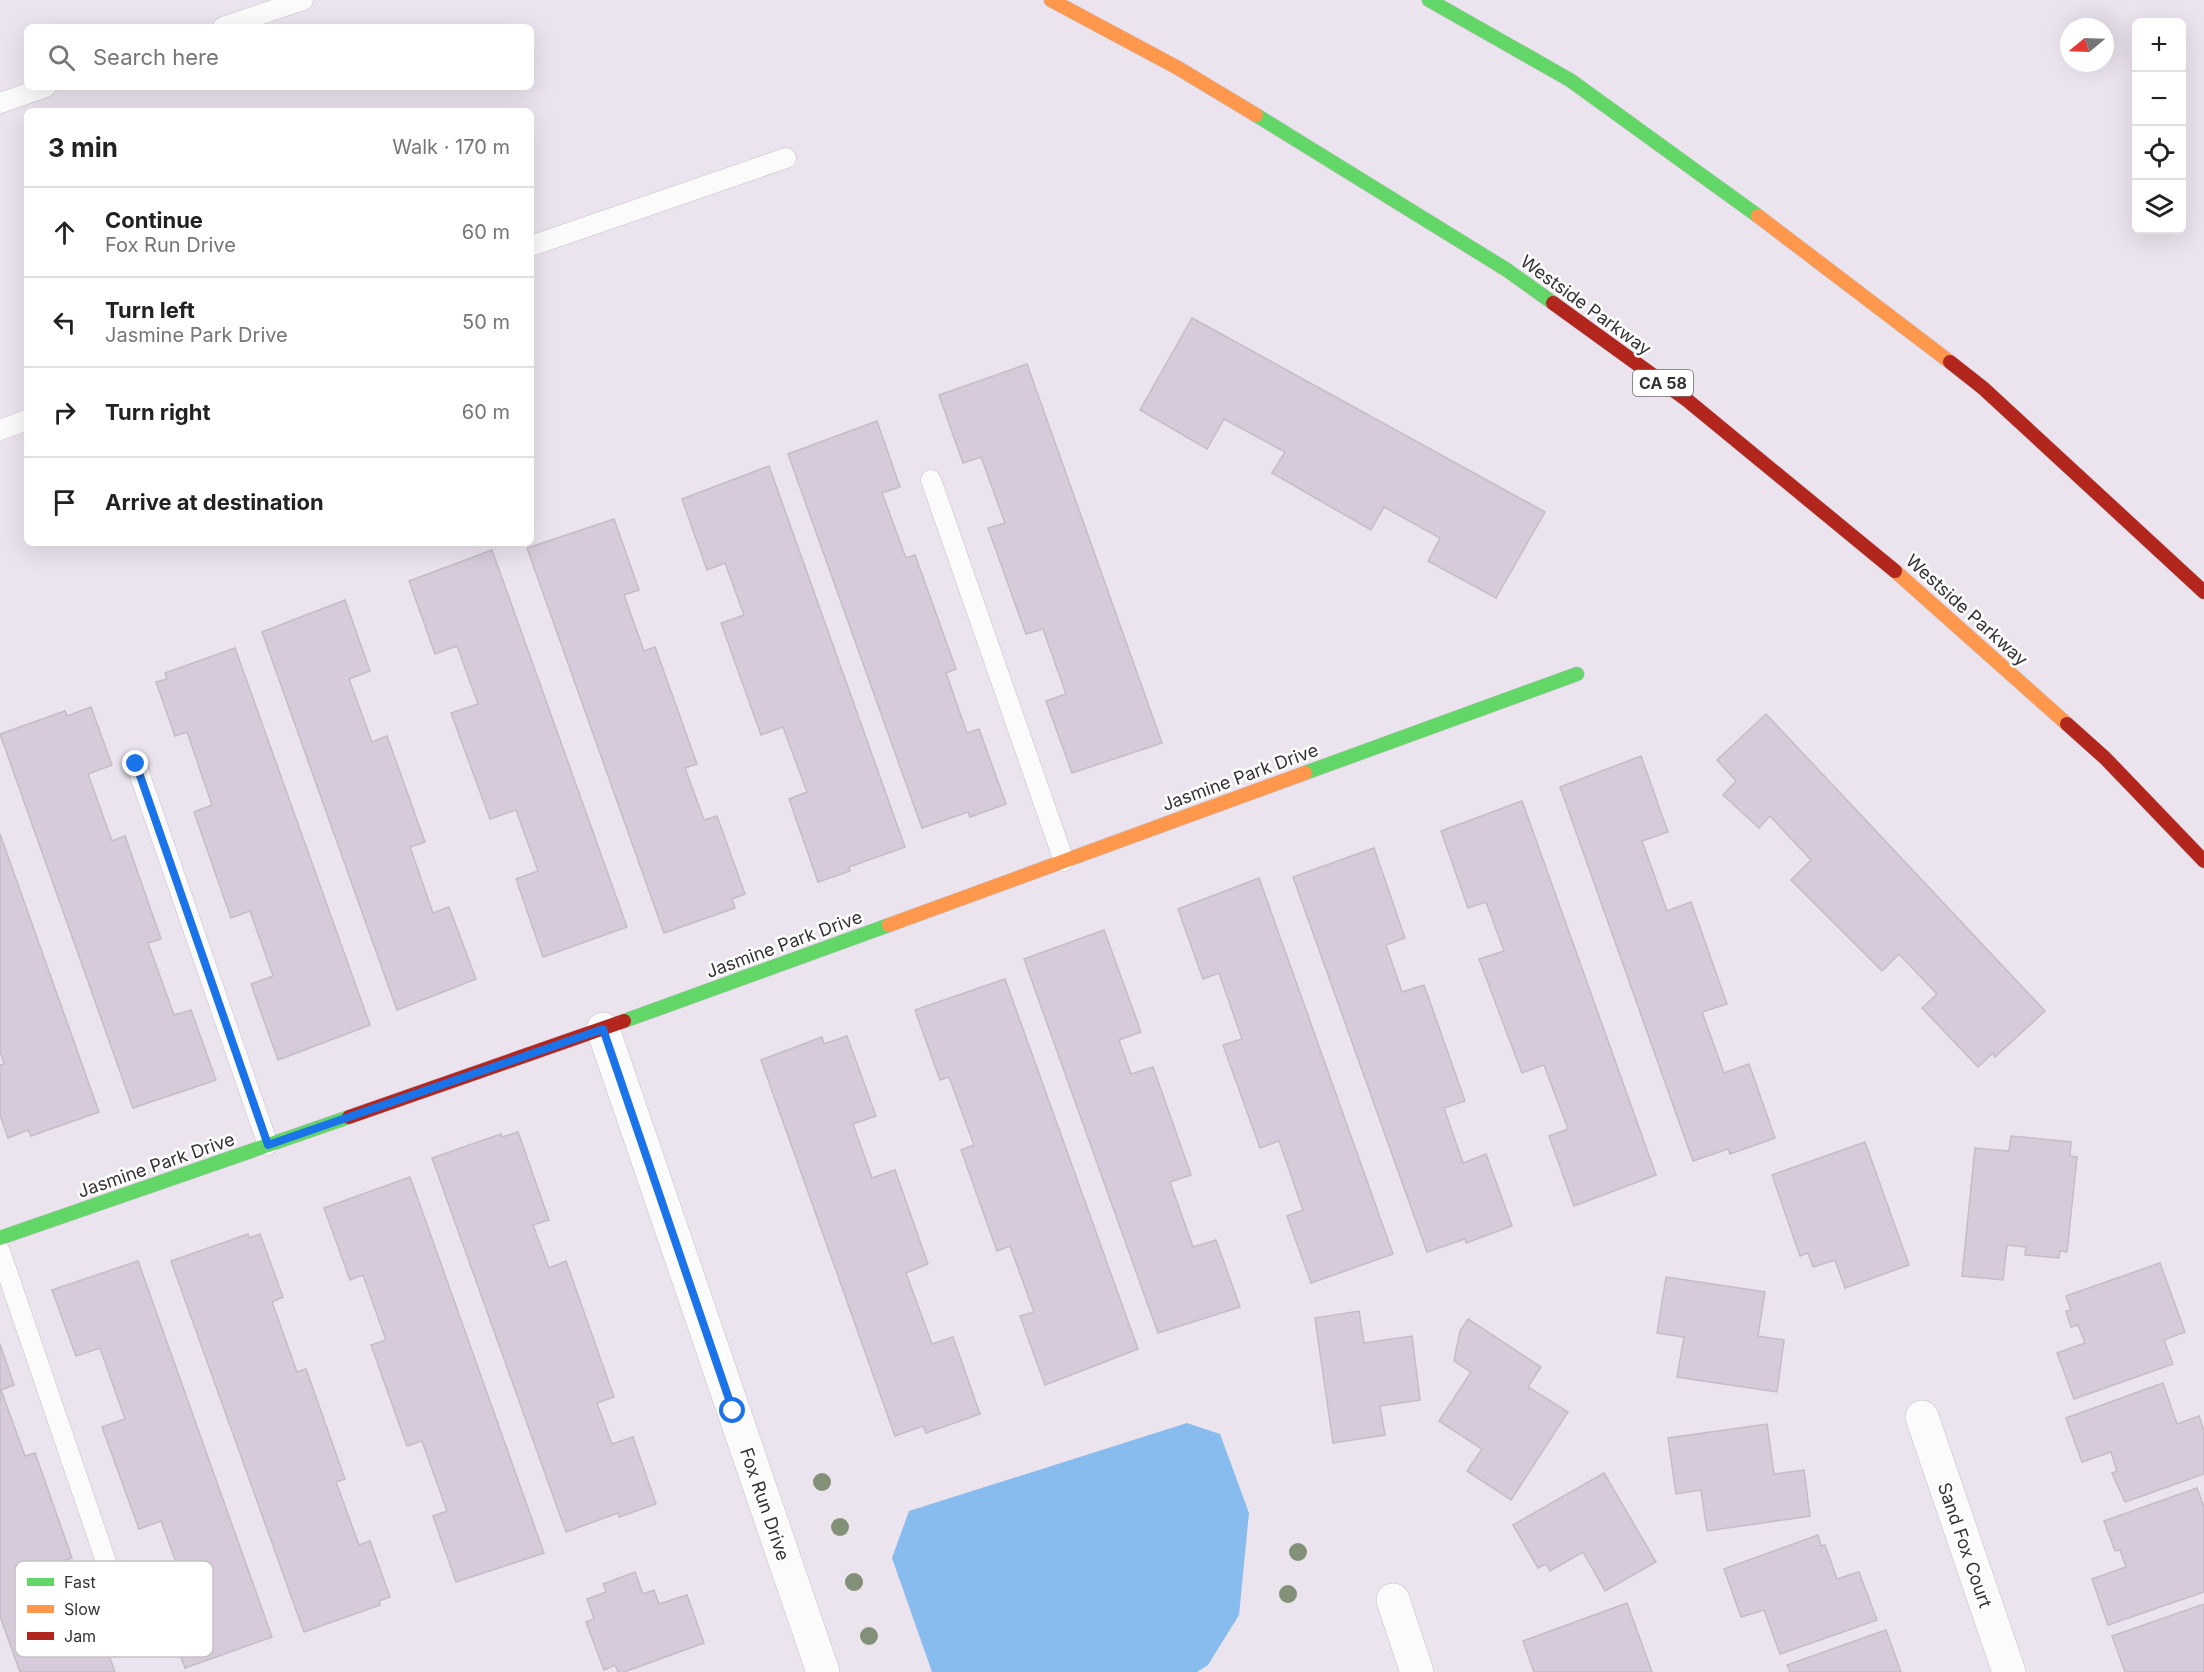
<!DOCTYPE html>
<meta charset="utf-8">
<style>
body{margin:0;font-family:Inter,sans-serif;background:#f6f6f6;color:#222}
.controls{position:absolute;right:18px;top:18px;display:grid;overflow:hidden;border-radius:9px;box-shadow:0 6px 24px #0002}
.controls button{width:54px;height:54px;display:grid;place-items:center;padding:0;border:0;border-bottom:2px solid #e0e0e0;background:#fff;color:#222;font:30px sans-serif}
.compass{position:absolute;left:2060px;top:18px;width:54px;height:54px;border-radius:50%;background:#fff;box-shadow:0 6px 24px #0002;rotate:251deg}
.stop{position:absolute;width:18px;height:18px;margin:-14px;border:4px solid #1a73e8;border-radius:50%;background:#fff}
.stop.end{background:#1a73e8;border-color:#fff;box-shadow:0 2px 6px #0008}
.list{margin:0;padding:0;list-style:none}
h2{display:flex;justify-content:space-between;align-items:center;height:78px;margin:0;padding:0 24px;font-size:26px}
h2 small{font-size:20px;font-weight:400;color:#767676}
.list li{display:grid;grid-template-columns:39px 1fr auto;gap:18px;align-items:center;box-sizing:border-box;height:90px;padding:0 24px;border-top:2px solid #e0e0e0}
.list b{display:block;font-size:22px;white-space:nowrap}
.list p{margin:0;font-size:20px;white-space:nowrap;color:#767676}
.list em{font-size:20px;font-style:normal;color:#767676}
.icon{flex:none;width:33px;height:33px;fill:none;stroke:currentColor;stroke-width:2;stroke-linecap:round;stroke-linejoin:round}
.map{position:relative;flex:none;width:2204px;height:1672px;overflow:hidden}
.search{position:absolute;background:#fff;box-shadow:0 6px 24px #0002;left:24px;top:24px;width:510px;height:66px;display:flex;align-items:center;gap:15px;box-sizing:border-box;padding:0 21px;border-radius:9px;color:#767676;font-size:22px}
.panel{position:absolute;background:#fff;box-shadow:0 6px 24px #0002;left:24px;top:108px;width:510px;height:438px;border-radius:9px}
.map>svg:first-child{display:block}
.water{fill:#88bcee}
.building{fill:#d7cbdb;stroke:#c3bdc5;stroke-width:1.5}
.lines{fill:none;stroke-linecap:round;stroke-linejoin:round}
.lane-casing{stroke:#c7c1c9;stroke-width:21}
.street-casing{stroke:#c7c1c9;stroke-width:34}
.fast-casing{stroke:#c7c1c9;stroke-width:15}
.slow-casing{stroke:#c7c1c9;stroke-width:15}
.jam-casing{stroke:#c7c1c9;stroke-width:15}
.lane{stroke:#fcfbfc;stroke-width:20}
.street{stroke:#fcfbfc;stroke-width:33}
.fast{stroke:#63d668;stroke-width:14}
.slow{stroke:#ff974d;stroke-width:14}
.jam{stroke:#b3261e;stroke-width:14}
.tree{fill:#819076}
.route{stroke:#1a73e8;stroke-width:8}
.labels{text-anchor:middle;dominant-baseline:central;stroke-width:5;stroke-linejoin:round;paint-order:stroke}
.shield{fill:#fff;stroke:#726e73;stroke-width:1.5}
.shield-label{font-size:16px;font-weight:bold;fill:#363037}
.street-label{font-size:18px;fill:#363037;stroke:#fff}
.key{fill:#fff;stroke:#c3c1c3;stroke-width:1.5}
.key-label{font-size:16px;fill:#363037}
</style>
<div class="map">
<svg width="2204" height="1672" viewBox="0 0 2204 1672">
<rect width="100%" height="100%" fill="#ebe3ee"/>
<polygon class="water" points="1187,1423 1220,1434 1249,1513 1239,1615 1208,1665 1197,1672 932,1672 892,1558 909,1511"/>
<g class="building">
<polygon points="1192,318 1545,512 1496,598 1428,561 1440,538 1384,507 1371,530 1272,473 1285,452 1224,419 1207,449 1140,410"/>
<polygon points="1027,364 1162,743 1072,773 1046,701 1066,694 1043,629 1026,634 988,528 1005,523 981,457 963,463 939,395"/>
<polygon points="877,421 900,487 882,493 906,558 915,555 956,669 946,673 967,733 979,729 1006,804 970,817 968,812 922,828 788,454"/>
<polygon points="769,466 905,847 849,867 850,871 818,882 789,799 807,792 783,727 761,735 721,623 744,615 725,563 707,570 682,499"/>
<polygon points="614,519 639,590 624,595 644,651 655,647 697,764 685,768 704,820 717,816 745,894 732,899 735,908 664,933 527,548"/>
<polygon points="492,550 627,927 543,957 516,879 538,871 516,810 490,819 451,713 478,704 457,646 435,654 409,581"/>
<polygon points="345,600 370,671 349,679 372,742 387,736 425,842 410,847 433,913 449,907 476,979 397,1010 262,632"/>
<polygon points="235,648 370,1025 278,1060 251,984 273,976 250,911 231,918 194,812 212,805 187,732 175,736 156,682 167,679 165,673"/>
<polygon points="91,707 112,765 88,774 112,841 125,836 161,939 148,943 174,1015 191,1010 216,1080 133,1108 0,734 65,711 67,716"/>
<polygon points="1766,714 2045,1011 1995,1057 1993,1053 1978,1067 1922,1008 1937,994 1899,954 1882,971 1791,880 1811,860 1770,816 1759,828 1723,795 1736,781 1717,760"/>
<polygon points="1641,756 1668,832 1642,841 1667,911 1691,902 1727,1004 1702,1012 1724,1073 1749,1064 1775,1138 1730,1154 1728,1149 1693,1161 1560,787"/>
<polygon points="1522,801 1656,1175 1574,1206 1549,1136 1568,1129 1544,1065 1522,1073 1479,959 1504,951 1486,902 1468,908 1441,831"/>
<polygon points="0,834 99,1112 31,1136 28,1130 8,1138 0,1115 0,1065 4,1064 0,1051"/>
<polygon points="1374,848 1405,938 1386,945 1402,992 1424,985 1465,1101 1444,1108 1463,1163 1486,1154 1512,1226 1466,1243 1465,1239 1427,1252 1293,877"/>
<polygon points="1259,878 1393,1254 1311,1283 1287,1216 1303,1210 1279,1141 1260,1148 1223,1045 1242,1039 1219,973 1203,979 1178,909"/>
<polygon points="1104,930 1141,1032 1119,1040 1131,1074 1153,1067 1191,1175 1170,1182 1193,1247 1216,1240 1240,1307 1158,1333 1024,959"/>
<polygon points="1005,979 1138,1349 1045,1385 1020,1316 1034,1312 1010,1246 997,1251 961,1150 974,1145 949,1077 940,1080 915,1010"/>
<polygon points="847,1036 876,1116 853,1124 872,1178 895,1170 928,1264 906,1273 932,1344 953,1337 980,1414 926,1433 923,1426 895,1436 761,1060 822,1037 824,1044"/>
<polygon points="518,1132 549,1220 533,1225 549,1268 566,1261 614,1397 597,1403 612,1444 633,1437 656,1504 619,1517 618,1513 566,1532 432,1158 501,1134 502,1137"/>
<polygon points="2011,1136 2071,1142 2070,1156 2077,1157 2067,1252 2060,1251 2059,1258 2025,1255 2026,1247 2007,1245 2003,1280 1962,1276 1975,1148 2009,1151"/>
<polygon points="1865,1142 1909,1265 1845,1288 1835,1260 1813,1267 1808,1253 1800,1256 1772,1175"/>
<polygon points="410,1177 544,1553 456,1582 433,1516 447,1511 422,1441 407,1446 371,1345 386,1340 363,1275 350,1280 324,1208"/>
<polygon points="248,1234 249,1238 260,1234 283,1297 272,1302 297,1372 306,1369 345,1479 336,1482 359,1545 370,1541 390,1597 379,1601 380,1605 304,1632 171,1261"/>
<polygon points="138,1261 272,1637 185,1668 160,1599 186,1590 161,1521 139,1529 102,1427 125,1419 100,1348 76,1356 52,1290"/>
<polygon points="2160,1263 2185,1332 2164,1340 2173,1364 2074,1399 2057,1353 2085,1343 2078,1325 2071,1327 2066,1311 2071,1310 2066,1296"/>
<polygon points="1666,1277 1765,1292 1758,1336 1784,1340 1777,1392 1677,1377 1684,1337 1657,1333"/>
<polygon points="1359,1311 1364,1343 1412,1336 1420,1400 1380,1406 1385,1435 1333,1443 1315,1318"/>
<polygon points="1468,1319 1541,1367 1528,1387 1568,1412 1511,1500 1467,1471 1482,1449 1439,1421 1471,1372 1454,1361 1460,1331"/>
<polygon points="0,1344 14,1385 1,1390 25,1456 35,1453 72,1558 63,1561 87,1630 98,1625 115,1672 20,1672 0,1616"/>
<polygon points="2163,1383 2177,1424 2199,1416 2204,1431 2204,1474 2125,1502 2112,1473 2117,1471 2111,1452 2082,1462 2066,1418"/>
<polygon points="1767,1424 1774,1474 1804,1470 1810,1516 1707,1531 1701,1490 1676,1494 1668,1438"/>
<polygon points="1604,1473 1656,1562 1605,1591 1583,1552 1550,1571 1546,1564 1538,1568 1513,1525"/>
<polygon points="2197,1488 2204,1507 2204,1592 2108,1625 2092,1579 2126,1567 2120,1550 2115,1551 2104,1521"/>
<polygon points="1818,1535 1821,1546 1825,1545 1837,1579 1859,1572 1877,1620 1780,1654 1764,1610 1741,1617 1724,1569"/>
<polygon points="635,1572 643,1594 654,1590 659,1604 687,1595 704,1643 624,1672 618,1672 615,1665 604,1670 586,1622 594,1619 587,1599 606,1592 603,1584"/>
<polygon points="1627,1603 1652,1672 1534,1672 1523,1641"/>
<polygon points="2204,1604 2204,1672 2125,1672 2112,1636"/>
<polygon points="1886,1630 1901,1672 1790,1672 1787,1665"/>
</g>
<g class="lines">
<defs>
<g id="lane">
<polyline points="223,27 303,0"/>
<polyline points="0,103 46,87"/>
<polyline points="531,246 786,158"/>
<polyline points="0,430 27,420"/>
<polyline points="931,480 1064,861"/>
<polyline points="136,764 268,1145"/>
<polyline points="0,1251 129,1629"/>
</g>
<g id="street">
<polyline points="603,1029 823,1672"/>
<polyline points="1922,1417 2009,1672"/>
<polyline points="1393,1600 1417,1672"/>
</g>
<g id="fast">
<polyline points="1429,0 1570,80 1758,216"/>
<polyline points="1256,115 1507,270 1553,303"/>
<polyline points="1305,773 1577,674"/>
<polyline points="624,1021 889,925"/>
<polyline points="0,1238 349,1117"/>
</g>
<g id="slow">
<polyline points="1051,0 1178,68 1256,115"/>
<polyline points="1758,216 1950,362"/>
<polyline points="1895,571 2067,724"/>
<polyline points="889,925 1305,773"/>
</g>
<g id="jam">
<polyline points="1553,303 1687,400 1895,571"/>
<polyline points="1950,362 1983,388 2204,592"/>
<polyline points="2067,724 2105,758 2204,861"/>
<polyline points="349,1117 624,1021"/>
</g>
</defs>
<use href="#lane" class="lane-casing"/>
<use href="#street" class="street-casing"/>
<use href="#fast" class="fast-casing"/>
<use href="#slow" class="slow-casing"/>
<use href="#jam" class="jam-casing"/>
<use href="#lane" class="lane"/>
<use href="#street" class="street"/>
<use href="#fast" class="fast"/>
<use href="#slow" class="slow"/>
<use href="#jam" class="jam"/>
</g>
<g class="tree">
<circle cx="822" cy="1482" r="9"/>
<circle cx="840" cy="1527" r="9"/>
<circle cx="1298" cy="1552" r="9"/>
<circle cx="854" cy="1582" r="9"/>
<circle cx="1288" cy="1594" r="9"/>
<circle cx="869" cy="1636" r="9"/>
</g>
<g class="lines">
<polyline class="route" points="136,764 268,1145 603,1029 733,1411"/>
</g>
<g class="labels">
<rect class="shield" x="1633" y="370" width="60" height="26" rx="4.5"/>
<g class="shield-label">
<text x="1663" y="383">CA 58</text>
</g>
<g class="street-label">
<text transform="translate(1586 305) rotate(36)">Westside Parkway</text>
<text transform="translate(1967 610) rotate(42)">Westside Parkway</text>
<text transform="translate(1240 777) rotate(-20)">Jasmine Park Drive</text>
<text transform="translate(784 944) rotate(-20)">Jasmine Park Drive</text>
<text transform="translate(156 1165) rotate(-19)">Jasmine Park Drive</text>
<text transform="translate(765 1504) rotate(71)">Fox Run Drive</text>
<text transform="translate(1965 1545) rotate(71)">Sand Fox Court</text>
</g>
</g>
<rect x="15" y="1561" width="198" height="96" rx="9" class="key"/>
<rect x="27" y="1578" width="27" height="8" fill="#63d668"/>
<rect x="27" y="1605" width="27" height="8" fill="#ff974d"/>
<rect x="27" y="1632" width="27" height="8" fill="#b3261e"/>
<g class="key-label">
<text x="64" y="1588">Fast</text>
<text x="64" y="1615">Slow</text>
<text x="64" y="1642">Jam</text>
</g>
</svg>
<div class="controls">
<button>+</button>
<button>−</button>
<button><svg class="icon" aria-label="locate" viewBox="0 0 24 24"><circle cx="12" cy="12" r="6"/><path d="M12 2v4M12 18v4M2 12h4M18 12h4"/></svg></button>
<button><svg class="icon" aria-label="layers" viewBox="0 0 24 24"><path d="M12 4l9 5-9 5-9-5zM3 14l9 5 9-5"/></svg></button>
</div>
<svg class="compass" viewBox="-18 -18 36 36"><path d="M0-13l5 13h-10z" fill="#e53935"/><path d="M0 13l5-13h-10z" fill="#767676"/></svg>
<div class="stop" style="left:733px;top:1411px"></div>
<div class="stop end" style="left:136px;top:764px"></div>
<div class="search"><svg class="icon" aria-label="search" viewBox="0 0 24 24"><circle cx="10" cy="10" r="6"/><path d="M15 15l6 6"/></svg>Search here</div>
<section class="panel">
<h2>3 min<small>Walk · 170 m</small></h2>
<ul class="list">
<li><svg class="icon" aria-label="ahead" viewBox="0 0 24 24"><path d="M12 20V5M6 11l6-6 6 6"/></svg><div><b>Continue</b><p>Fox Run Drive</p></div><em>60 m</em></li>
<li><svg class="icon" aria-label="left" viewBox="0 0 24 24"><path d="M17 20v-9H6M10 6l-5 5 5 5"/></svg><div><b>Turn left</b><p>Jasmine Park Drive</p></div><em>50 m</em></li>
<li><svg class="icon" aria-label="right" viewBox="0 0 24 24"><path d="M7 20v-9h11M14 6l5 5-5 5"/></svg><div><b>Turn right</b></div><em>60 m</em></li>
<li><svg class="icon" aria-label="arrive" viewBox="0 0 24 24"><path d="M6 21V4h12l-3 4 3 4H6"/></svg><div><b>Arrive at destination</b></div></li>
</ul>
</section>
</div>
